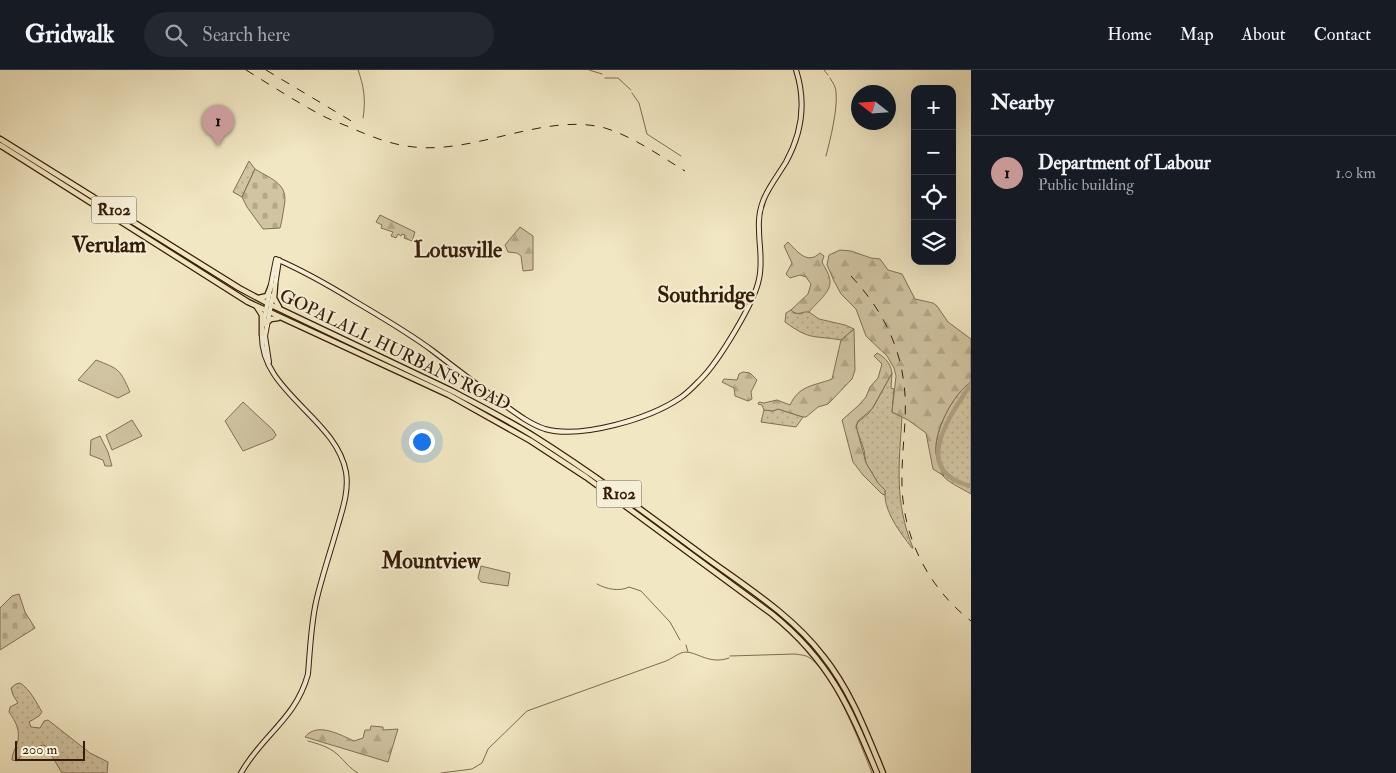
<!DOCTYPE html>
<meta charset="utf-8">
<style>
body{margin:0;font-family:"IM FELL Double Pica",serif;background:#242831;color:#f1f3f6}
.controls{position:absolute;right:15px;top:15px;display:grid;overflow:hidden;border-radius:10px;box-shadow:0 5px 20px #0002}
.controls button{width:45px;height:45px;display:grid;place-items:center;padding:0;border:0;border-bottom:1px solid #363941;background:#171b24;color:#f1f3f6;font:25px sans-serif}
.compass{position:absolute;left:851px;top:15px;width:45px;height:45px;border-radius:50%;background:#171b24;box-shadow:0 5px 20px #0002;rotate:287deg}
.scale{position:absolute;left:15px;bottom:12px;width:70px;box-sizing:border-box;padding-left:5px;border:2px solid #351c06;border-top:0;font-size:14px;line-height:18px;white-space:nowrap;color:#351c06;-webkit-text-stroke:4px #f6efd7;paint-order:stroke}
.you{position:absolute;left:421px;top:371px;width:18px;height:18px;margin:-12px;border:4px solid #fff;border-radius:50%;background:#1a73e8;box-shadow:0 0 0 8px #1a73e833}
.badge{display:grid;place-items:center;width:32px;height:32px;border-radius:50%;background:#c59692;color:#111;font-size:16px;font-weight:700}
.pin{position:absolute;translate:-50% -41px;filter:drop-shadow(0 1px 2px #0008)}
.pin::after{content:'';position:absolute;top:26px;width:18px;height:15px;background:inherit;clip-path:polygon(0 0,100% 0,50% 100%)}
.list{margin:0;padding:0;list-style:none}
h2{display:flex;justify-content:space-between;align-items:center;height:65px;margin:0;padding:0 20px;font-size:21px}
h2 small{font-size:16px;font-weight:400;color:#9ea1a6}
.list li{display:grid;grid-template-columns:32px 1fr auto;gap:15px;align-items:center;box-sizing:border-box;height:75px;padding:0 20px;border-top:1px solid #363941}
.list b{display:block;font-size:19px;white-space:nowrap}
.list p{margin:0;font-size:16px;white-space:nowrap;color:#9ea1a6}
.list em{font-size:16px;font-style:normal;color:#9ea1a6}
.icon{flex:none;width:28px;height:28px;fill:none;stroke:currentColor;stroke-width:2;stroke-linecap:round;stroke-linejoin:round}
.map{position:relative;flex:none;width:971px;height:703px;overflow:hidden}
header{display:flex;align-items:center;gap:30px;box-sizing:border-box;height:70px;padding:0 25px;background:#171b24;border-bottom:1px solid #363941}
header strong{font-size:24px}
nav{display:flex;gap:28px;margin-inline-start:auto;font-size:18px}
.search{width:350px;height:45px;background:#242831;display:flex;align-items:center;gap:12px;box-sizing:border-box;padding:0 18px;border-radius:28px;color:#9ea1a6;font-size:19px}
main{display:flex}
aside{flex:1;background:#171b24}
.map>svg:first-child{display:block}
.grass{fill:url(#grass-dots);stroke:#837054}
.forest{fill:url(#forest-firs);stroke:#837054}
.cemetery{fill:url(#cemetery-stones);stroke:#837054}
.pitch{fill:#d1c4a2;stroke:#837054}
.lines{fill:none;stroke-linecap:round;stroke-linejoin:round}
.stream{stroke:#7f6c50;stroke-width:1}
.river{stroke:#b1a282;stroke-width:4.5}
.secondary-casing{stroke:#351c06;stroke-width:6}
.primary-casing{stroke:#351c06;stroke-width:7}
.secondary{stroke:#f6efd7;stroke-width:4}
.primary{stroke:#f1e7c2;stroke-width:4.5}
.rail{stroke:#351c06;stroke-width:1;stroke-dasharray:9 9;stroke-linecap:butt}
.labels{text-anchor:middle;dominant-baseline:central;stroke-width:4;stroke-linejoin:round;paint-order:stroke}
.shield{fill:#f6efd7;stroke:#6f5b45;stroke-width:1}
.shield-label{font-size:16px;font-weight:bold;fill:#351c06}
.street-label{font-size:18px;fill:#351c06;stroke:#f6efd7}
.district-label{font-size:22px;font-weight:bold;fill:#351c06;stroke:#f6efd7}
</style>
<header>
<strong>Gridwalk</strong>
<div class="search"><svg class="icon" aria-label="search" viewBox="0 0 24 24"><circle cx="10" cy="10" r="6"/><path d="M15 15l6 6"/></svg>Search here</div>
<nav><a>Home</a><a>Map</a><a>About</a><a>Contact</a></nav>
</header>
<main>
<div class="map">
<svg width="971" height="703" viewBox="0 0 971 703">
<defs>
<pattern id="grass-dots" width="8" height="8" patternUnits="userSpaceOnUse" patternTransform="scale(1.25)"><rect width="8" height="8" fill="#d1c4a2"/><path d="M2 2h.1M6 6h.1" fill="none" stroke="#b4a88a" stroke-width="1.8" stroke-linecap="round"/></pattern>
<pattern id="forest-firs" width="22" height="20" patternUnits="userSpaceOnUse" patternTransform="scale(1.25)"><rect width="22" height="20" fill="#d1c4a2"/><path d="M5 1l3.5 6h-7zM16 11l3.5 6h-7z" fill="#b4a88a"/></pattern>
<pattern id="cemetery-stones" width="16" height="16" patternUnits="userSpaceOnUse" patternTransform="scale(1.25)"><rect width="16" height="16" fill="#d1c4a2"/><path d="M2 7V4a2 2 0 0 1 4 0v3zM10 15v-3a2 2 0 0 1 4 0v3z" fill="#b4a88a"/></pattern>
</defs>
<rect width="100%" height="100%" fill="#f1e7c2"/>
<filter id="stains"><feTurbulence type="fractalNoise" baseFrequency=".004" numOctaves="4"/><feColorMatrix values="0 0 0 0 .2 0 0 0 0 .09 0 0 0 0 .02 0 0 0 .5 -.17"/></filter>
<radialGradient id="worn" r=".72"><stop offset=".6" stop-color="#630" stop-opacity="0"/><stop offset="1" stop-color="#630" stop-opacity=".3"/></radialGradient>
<g class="grass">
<polygon points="249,91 255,99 242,127 233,122"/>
<path d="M791,240L794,243L801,244L805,241L809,242L819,249L845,255L854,259L841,270C813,265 811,271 785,252L786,243Z"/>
<path d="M892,303L891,318L894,319L892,342L902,347C899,395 894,431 913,478H912C900,462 883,441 885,420L878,413L866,393L864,380L856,357L858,352L868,344L874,336Z"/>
<path d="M971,312V424C963,419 951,414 944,407C922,383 948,327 971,312Z"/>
<polygon points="778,339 803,347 796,357 761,352 764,340 773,341"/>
<path d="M20,613C30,619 36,632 42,642L39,646L29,652L31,657L40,658L44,651L48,650L90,683L108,692L107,703H62L46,676L43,675L25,682L17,691L12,690C12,684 15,679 17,674C21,661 16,652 9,642L10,637L18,633L13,625L11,618L16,614Z"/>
</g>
<g class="forest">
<polygon points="380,145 415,162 412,171 404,168 405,165 402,164 401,166 398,164 396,168 391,166 393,162 381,158 382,155 376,152"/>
<polygon points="520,157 533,166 533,200 523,201 521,186 517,183 508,182 505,175"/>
<path d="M788,172C798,182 807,195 820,183L824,186L822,192C825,198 830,205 830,212C831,222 815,234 809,242C801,241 798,247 791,240L808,224L811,214L806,207L800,205L790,208L786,204L792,193L784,176Z"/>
<path d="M840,180L851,181L871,188L880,189L888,200L902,204L915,229L933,233L937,236L948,252L971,269V312C953,324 933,362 936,384C937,392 941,399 944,406L933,399L926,363L908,350L892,342L896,306L894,298L887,286L866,266L856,239L841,224L834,211L827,195L829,185Z"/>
<path d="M854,259L855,300L852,309L828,334L818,337L806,347H803L778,339L773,341L764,340L762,335L758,334L759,332L764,333L777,330L790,335C799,315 814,316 832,309L841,270Z"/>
<path d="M877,283C885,287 891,294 892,303L872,339L858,351L856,356L866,393L878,413L885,420V425L882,424L863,405L853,392L842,350L859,335L866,327L870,317L878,308L882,294L874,286Z"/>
<polygon points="743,302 750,303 757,310 751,322 752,329 748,331 735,326 734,318 722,312 724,309 737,310 739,304"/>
<path d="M371,656L383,657V660L398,659L388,692L305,667C307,665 308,663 311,662C323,655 343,666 354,671L363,668L365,660H370Z"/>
</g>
<g class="cemetery">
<path d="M255,99C273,110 289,114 284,137C283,144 282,151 280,158L263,159L247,137L242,127Z"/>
<polygon points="19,524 25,542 35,558 0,580 0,538 12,526"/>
</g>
<g class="pitch">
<path d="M96,290C119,299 120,299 130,322L118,328L78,310Z"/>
<polygon points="243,332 273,360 276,365 273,369 243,381 225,351"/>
<polygon points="132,350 142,366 112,380 106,365"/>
<polygon points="100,366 108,382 112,396 105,396 103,390 90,385 91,370"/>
<polygon points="481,496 510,503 508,516 481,512 478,508"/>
</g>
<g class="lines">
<g class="stream">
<path d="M358,0C364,16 366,31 363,48"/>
<polyline points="589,0 602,4"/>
<polyline points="824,0 828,5"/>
<polyline points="605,8 618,8 631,20"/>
<polyline points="632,23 639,33 647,64 681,86"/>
<path d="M826,86C830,71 838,38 836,23C836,17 833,13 830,8"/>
<path d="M597,514C606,519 619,522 629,517L641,521L670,552L680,570"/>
<polyline points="686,575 688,582"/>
<path d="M730,586L795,584C801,585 806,585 810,588C834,605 861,675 872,703"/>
<path d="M308,671C319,674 329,677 337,684C345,691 349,698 358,703"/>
<path d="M441,703L472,699L482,693L488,679L527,641L666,591C671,589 676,585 681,583C694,578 707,596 729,588"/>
</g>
<path class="river" d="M971,314C950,346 909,401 971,416"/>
<defs>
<g id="secondary">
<polyline points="275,216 279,190"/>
<path d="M263,255L276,189C304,201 330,216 356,232C383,248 409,263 433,281C454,297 475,313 496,329C512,340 527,353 545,359C581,369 649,349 680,328C688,323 695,315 701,309C718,292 755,232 759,209C763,192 759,176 759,159C757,130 772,115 786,92C802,63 806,31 796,0"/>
<polyline points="269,292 265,266 273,225"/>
<path d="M241,703C262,665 296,649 308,604C310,580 311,555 316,532C322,506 331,480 338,455C343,438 349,420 346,402C336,347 258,321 262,262"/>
</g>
<g id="primary">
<path d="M0,69L239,218L267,233L452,321C480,336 508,350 535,367C592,403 647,444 701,484C743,515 791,544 823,586C851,621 866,662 883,703"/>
<path d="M0,75L248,232L449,325L531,371L586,407L772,544C830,591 849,636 877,703"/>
<polyline points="275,215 274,228 279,237"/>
<polyline points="259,228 267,226 271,216"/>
<polyline points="257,237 262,245 262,264"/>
<polyline points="266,253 271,249 278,248"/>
</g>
</defs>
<use href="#secondary" class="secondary-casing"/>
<use href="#primary" class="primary-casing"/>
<use href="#secondary" class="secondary"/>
<use href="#primary" class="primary"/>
<g class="rail">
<path d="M246,0C272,16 298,33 325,47C335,52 346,55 356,60C375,68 393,75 414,77C476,84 546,42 605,58C634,67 660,86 685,101"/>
<polyline points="266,0 358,55"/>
<path d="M851,206C880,237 899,272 904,314C908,344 902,375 902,405C900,462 926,516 971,551"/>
</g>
</g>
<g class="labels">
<g class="shield">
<rect x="91.5" y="126.5" width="45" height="27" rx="4"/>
<rect x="596.5" y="410.5" width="45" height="27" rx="4"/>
</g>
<g class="shield-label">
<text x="114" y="140">R102</text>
<text x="619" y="424">R102</text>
</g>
<g class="street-label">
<text transform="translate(395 280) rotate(26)">GOPALALL HURBANS ROAD</text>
</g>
<g class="district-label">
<text x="109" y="175">Verulam</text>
<text x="458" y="180">Lotusville</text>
<text x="706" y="225">Southridge</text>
<text x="431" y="491">Mountview</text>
</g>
</g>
<rect width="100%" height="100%" filter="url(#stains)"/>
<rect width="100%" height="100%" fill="url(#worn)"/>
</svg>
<div class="controls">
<button>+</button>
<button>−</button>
<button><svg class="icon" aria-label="locate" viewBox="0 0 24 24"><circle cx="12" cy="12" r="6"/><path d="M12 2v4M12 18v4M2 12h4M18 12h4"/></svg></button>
<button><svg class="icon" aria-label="layers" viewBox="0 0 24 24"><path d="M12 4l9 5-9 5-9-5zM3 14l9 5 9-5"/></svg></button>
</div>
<svg class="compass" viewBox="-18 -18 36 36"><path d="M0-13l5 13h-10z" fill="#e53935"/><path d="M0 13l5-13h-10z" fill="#9ea1a6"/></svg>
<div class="scale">200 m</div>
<div class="you"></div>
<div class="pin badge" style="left:218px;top:76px">1</div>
</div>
<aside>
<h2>Nearby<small></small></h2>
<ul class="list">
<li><span class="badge">1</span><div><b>Department of Labour</b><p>Public building</p></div><em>1.0 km</em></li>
</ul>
</aside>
</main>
